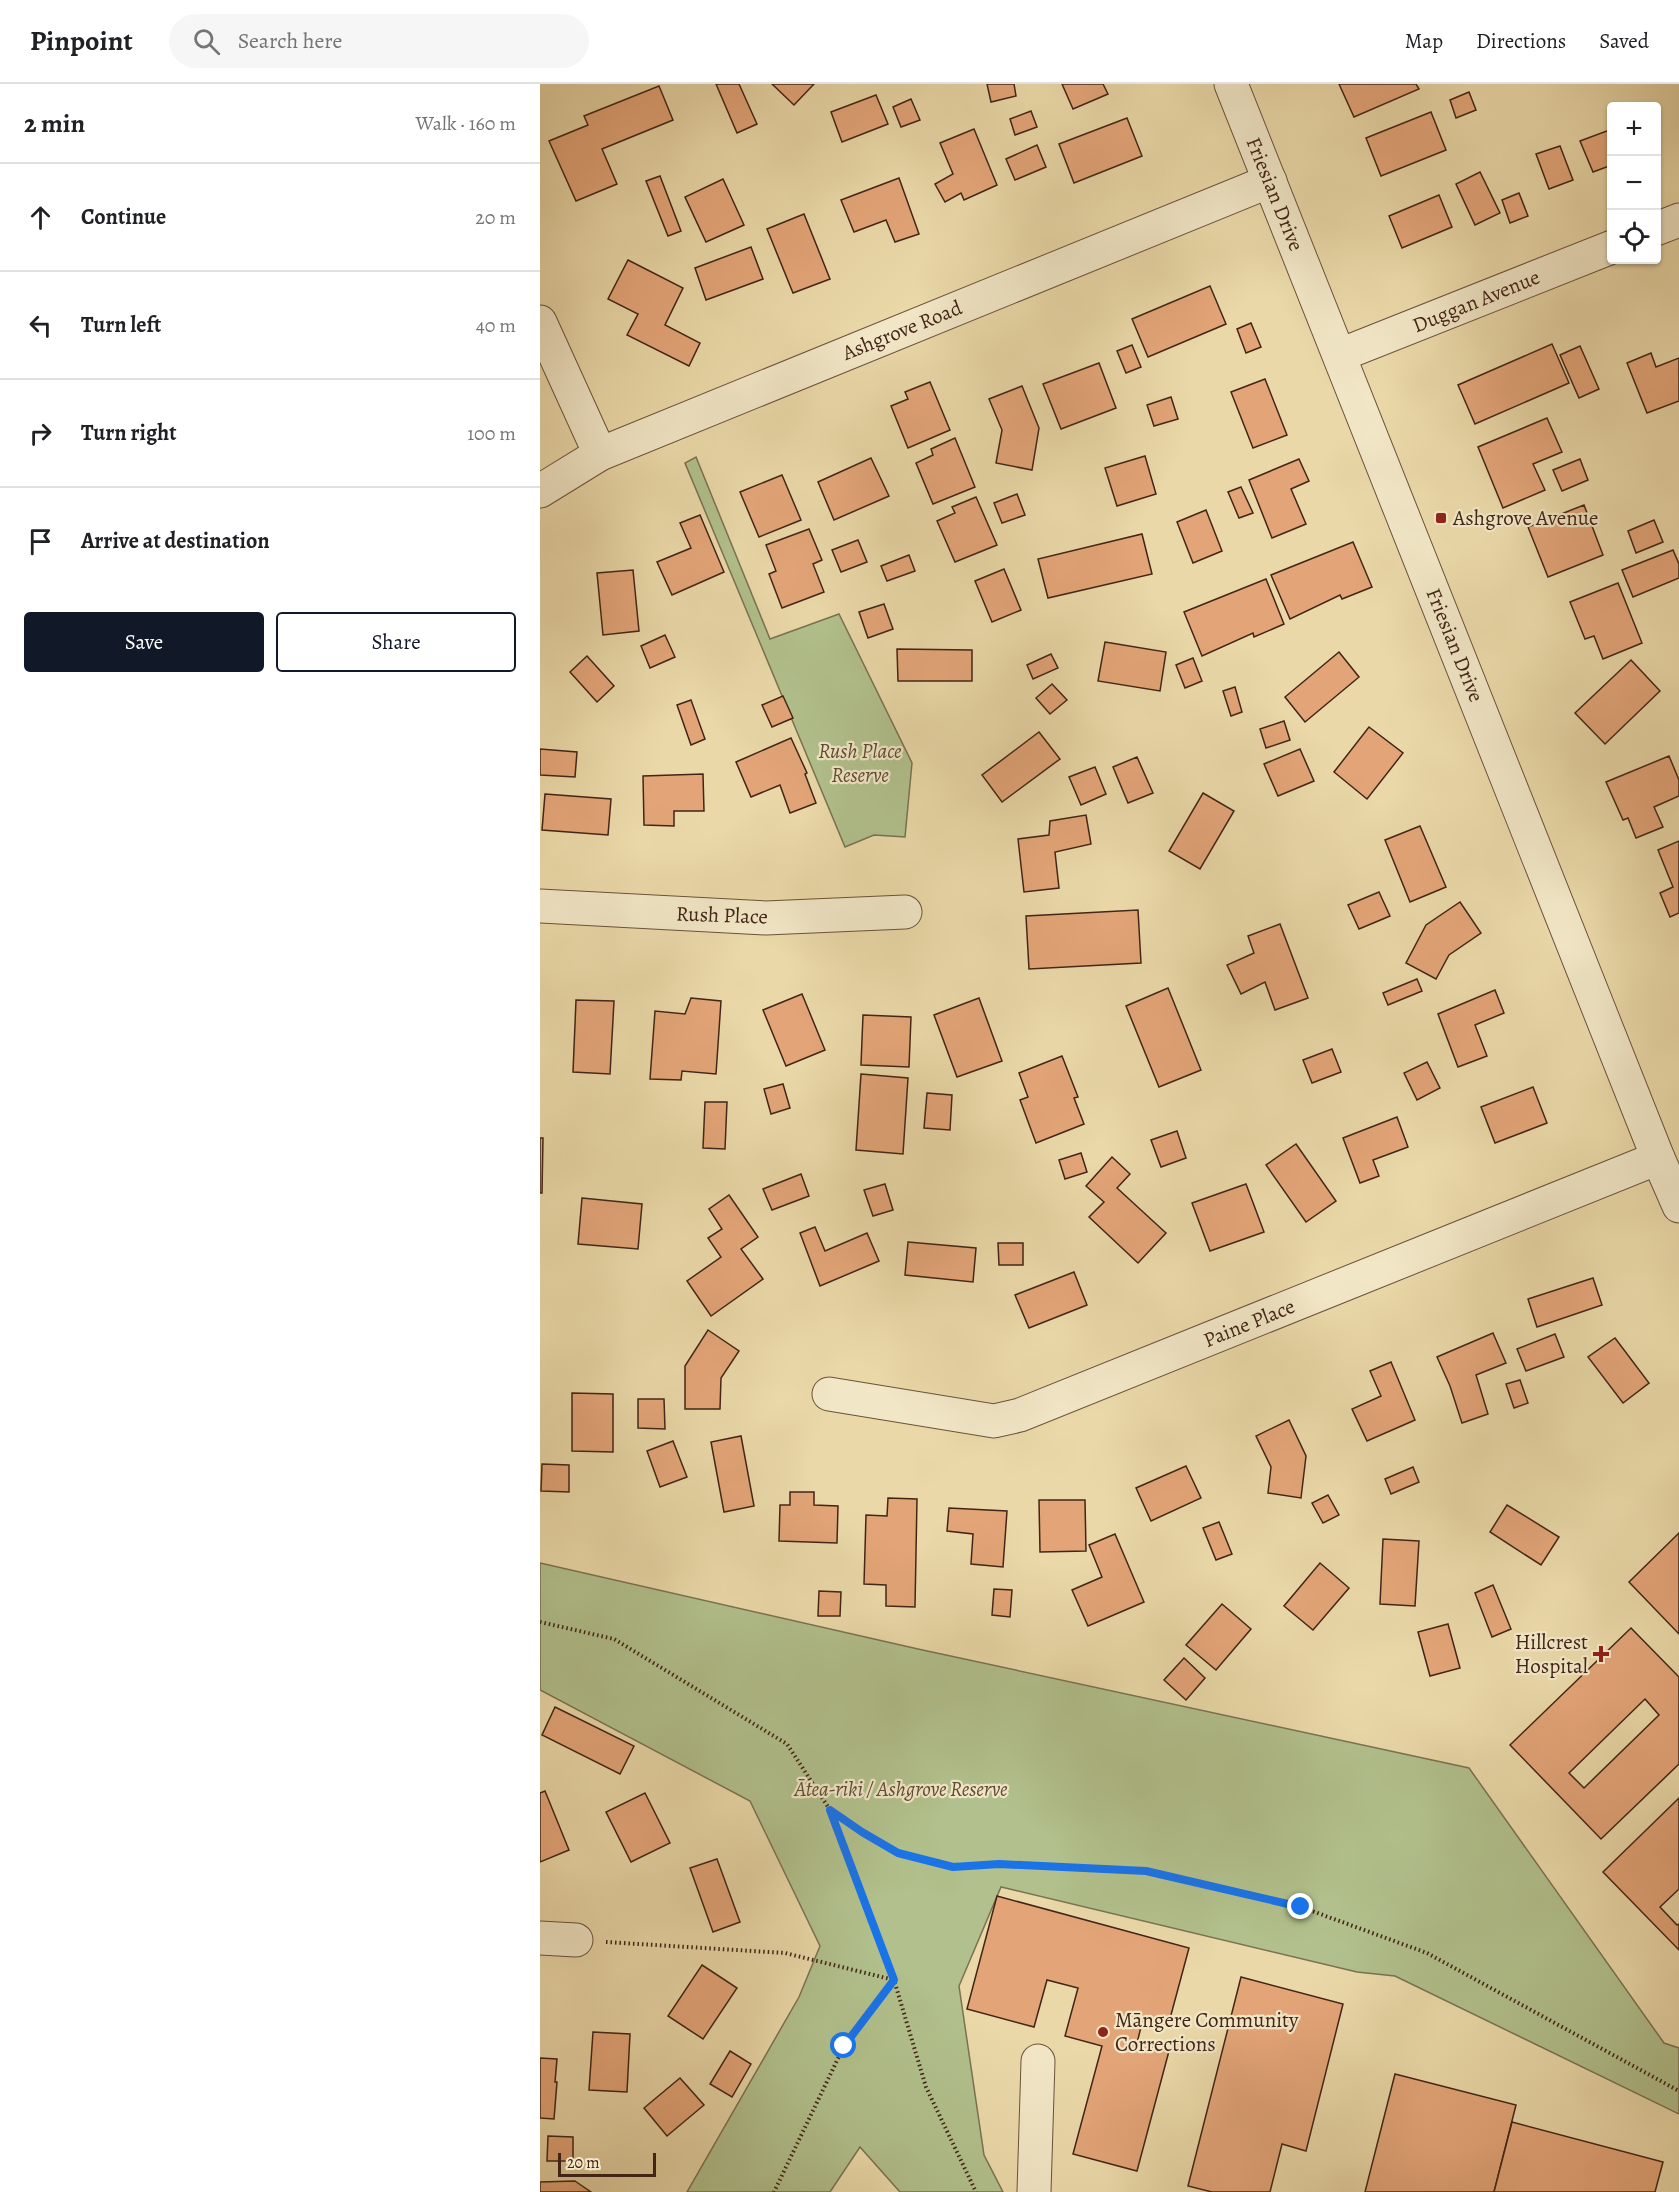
<!DOCTYPE html>
<meta charset="utf-8">
<style>
body{margin:0;font-family:Alegreya,serif;background:#f6f6f6;color:#202124}
.controls{position:absolute;right:18px;top:18px;display:grid;overflow:hidden;border-radius:6px;box-shadow:0 2px 4px #0004}
.controls button{width:54px;height:54px;display:grid;place-items:center;padding:0;border:0;border-bottom:2px solid #e0e0e0;background:#fff;color:#202124;font:30px sans-serif}
.scale{position:absolute;left:18px;bottom:15px;width:98px;box-sizing:border-box;padding-left:6px;border:3px solid #422517;border-top:0;font-size:16px;line-height:21px;white-space:nowrap;color:#422517;-webkit-text-stroke:4px #f1e6c6;paint-order:stroke}
.stop{position:absolute;width:18px;height:18px;margin:-14px;border:4px solid #1a73e8;border-radius:50%;background:#fff}
.stop.end{background:#1a73e8;border-color:#fff;box-shadow:0 2px 6px #0008}
.list{margin:0;padding:0;list-style:none}
h2{display:flex;justify-content:space-between;align-items:center;height:78px;margin:0;padding:0 24px;font-size:26px}
h2 small{font-size:20px;font-weight:400;color:#757577}
.list li{display:grid;grid-template-columns:39px 1fr auto;gap:18px;align-items:center;box-sizing:border-box;height:108px;padding:0 24px;border-top:2px solid #e0e0e0}
.list b{display:block;font-size:22px;white-space:nowrap}
.list em{font-size:20px;font-style:normal;color:#757577}
.actions{display:flex;gap:12px;padding:18px 24px}
.actions a{flex:1;padding:14px 0;border:2px solid #111827;border-radius:6px;text-align:center;font-size:21px;color:#111827}
.actions .main{background:#111827;color:#fff}
.icon{flex:none;width:33px;height:33px;fill:none;stroke:currentColor;stroke-width:2;stroke-linecap:round;stroke-linejoin:round}
.map{position:relative;flex:none;width:1139px;height:2108px;overflow:hidden}
header{display:flex;align-items:center;gap:36px;box-sizing:border-box;height:84px;padding:0 30px;background:#fff;border-bottom:2px solid #e0e0e0}
header strong{font-size:28px}
nav{display:flex;gap:33px;margin-inline-start:auto;font-size:21px}
.search{width:420px;height:54px;background:#f6f6f6;display:flex;align-items:center;gap:15px;box-sizing:border-box;padding:0 21px;border-radius:33px;color:#757577;font-size:22px}
main{display:flex}
aside{flex:1;background:#fff}
.map>svg:first-child{display:block}
.green{fill:#b1c08c;stroke:#7a7252;stroke-width:1.5}
.building{fill:#e3a578;stroke:#422517;stroke-width:1.5;fill-rule:evenodd}
.lines{fill:none;stroke-linecap:round;stroke-linejoin:round}
.minor-casing{stroke:#6c523b;stroke-width:35}
.path{stroke:#422517;stroke-width:4;stroke-dasharray:1.5 3;stroke-linecap:butt}
.minor{stroke:#f1e6c6;stroke-width:33}
.route{stroke:#1a73e8;stroke-width:8}
.poi-dot{fill:#8f2418;stroke:#f1e6c6;stroke-width:2}
.labels{text-anchor:middle;dominant-baseline:central;stroke-width:4.5;stroke-linejoin:round;paint-order:stroke}
.street-label{font-size:21px;fill:#422517;stroke:#f1e6c6}
.poi-label{font-size:21px;fill:#422517;stroke:#f1e6c6;text-anchor:start}
.park-label{font-size:21px;font-style:italic;fill:#5e4c34;stroke:#f1e6c6}
</style>
<header>
<strong>Pinpoint</strong>
<div class="search"><svg class="icon" aria-label="search" viewBox="0 0 24 24"><circle cx="10" cy="10" r="6"/><path d="M15 15l6 6"/></svg>Search here</div>
<nav><a>Map</a><a>Directions</a><a>Saved</a></nav>
</header>
<main>
<aside>
<h2>2 min<small>Walk · 160 m</small></h2>
<ul class="list">
<li><svg class="icon" aria-label="ahead" viewBox="0 0 24 24"><path d="M12 20V5M6 11l6-6 6 6"/></svg><div><b>Continue</b></div><em>20 m</em></li>
<li><svg class="icon" aria-label="left" viewBox="0 0 24 24"><path d="M17 20v-9H6M10 6l-5 5 5 5"/></svg><div><b>Turn left</b></div><em>40 m</em></li>
<li><svg class="icon" aria-label="right" viewBox="0 0 24 24"><path d="M7 20v-9h11M14 6l5 5-5 5"/></svg><div><b>Turn right</b></div><em>100 m</em></li>
<li><svg class="icon" aria-label="arrive" viewBox="0 0 24 24"><path d="M6 21V4h12l-3 4 3 4H6"/></svg><div><b>Arrive at destination</b></div></li>
</ul>
<div class="actions"><a class="main">Save</a><a>Share</a></div>
</aside>
<div class="map">
<svg width="1139" height="2108" viewBox="0 0 1139 2108">
<rect width="100%" height="100%" fill="#ead8a8"/>
<filter id="stains"><feTurbulence type="fractalNoise" baseFrequency=".00333" numOctaves="4"/><feColorMatrix values="0 0 0 0 .2 0 0 0 0 .09 0 0 0 0 .02 0 0 0 .5 -.17"/></filter>
<radialGradient id="worn" r=".72"><stop offset=".6" stop-color="#630" stop-opacity="0"/><stop offset="1" stop-color="#630" stop-opacity=".3"/></radialGradient>
<g class="green">
<polygon points="156,373 230,555 299,530 372,679 365,753 334,751 305,763 145,379"/>
<polygon points="0,1479 378,1565 929,1684 1124,1959 1139,1964 1139,2030 855,1892 817,1888 461,1803 419,1902 444,2071 463,2108 360,2108 320,2063 290,2108 147,2108 259,1913 280,1862 210,1717 0,1606"/>
</g>
<g class="building">
<polygon points="176,0 199,0 217,40 197,49"/>
<polygon points="232,0 274,0 254,21"/>
<polygon points="447,0 474,0 476,12 451,18"/>
<polygon points="522,0 563,0 568,10 533,25"/>
<polygon points="799,0 876,0 879,5 814,33"/>
<polygon points="119,2 133,36 62,65 77,100 36,117 9,57 48,41 44,32"/>
<polygon points="929,8 936,26 916,34 910,16"/>
<polygon points="336,11 348,40 302,58 291,28"/>
<polygon points="371,15 380,36 361,43 353,23"/>
<polygon points="491,27 497,43 475,51 470,35"/>
<polygon points="891,28 906,66 841,92 826,54"/>
<polygon points="587,34 602,72 534,99 519,60"/>
<polygon points="434,45 457,101 424,116 421,109 405,118 395,100 413,90 400,59"/>
<polygon points="1072,45 1072,81 1053,88 1040,57"/>
<polygon points="497,61 506,83 475,96 466,75"/>
<polygon points="1020,62 1033,96 1009,105 996,70"/>
<polygon points="940,88 960,129 935,141 916,100"/>
<polygon points="120,92 141,147 128,152 106,97"/>
<polygon points="359,94 379,150 355,158 346,136 314,148 301,116"/>
<polygon points="183,95 204,141 166,158 145,113"/>
<polygon points="979,109 988,132 970,139 962,116"/>
<polygon points="899,111 912,143 862,164 849,132"/>
<polygon points="264,130 290,195 253,209 227,145"/>
<polygon points="211,163 223,195 166,216 155,184"/>
<polygon points="88,176 143,204 125,241 160,259 149,282 87,251 98,230 68,215"/>
<polygon points="670,202 686,240 608,273 592,235"/>
<polygon points="711,239 721,263 706,269 697,245"/>
<polygon points="1012,260 1029,299 935,340 918,301"/>
<polygon points="592,261 601,283 586,289 577,267"/>
<polygon points="1040,262 1059,305 1039,314 1020,271"/>
<polygon points="1111,269 1116,283 1139,274 1139,317 1107,329 1087,279"/>
<polygon points="559,279 576,324 521,345 503,300"/>
<polygon points="725,295 747,351 713,364 691,308"/>
<polygon points="390,298 410,346 368,364 351,322 368,315 365,308"/>
<polygon points="482,302 499,344 492,386 456,379 462,346 449,315"/>
<polygon points="631,313 638,335 614,342 607,321"/>
<polygon points="1007,334 1022,368 993,380 1005,406 963,424 938,363"/>
<polygon points="415,354 435,403 393,420 376,379 393,371 391,365"/>
<polygon points="605,372 616,410 577,422 565,384"/>
<polygon points="331,374 349,412 294,436 278,398"/>
<polygon points="759,375 769,397 751,405 766,440 732,454 709,396"/>
<polygon points="1040,375 1048,396 1022,407 1013,386"/>
<polygon points="242,391 261,436 219,453 200,408"/>
<polygon points="701,403 713,429 699,434 688,408"/>
<polygon points="477,410 485,431 462,439 454,419"/>
<polygon points="436,413 457,461 415,478 397,437 415,429 412,423"/>
<polygon points="1044,421 1063,471 1008,493 988,443"/>
<polygon points="666,426 682,467 653,479 637,438"/>
<polygon points="160,431 184,488 132,511 117,478 151,464 140,439"/>
<polygon points="1114,436 1123,458 1096,469 1088,447"/>
<polygon points="269,445 282,476 273,480 284,508 242,524 229,490 236,487 226,461"/>
<polygon points="602,450 612,490 508,514 498,475"/>
<polygon points="318,456 327,478 301,488 292,466"/>
<polygon points="813,458 832,503 802,515 800,511 750,535 731,491"/>
<polygon points="1133,466 1139,480 1139,494 1093,513 1082,486"/>
<polygon points="369,471 375,487 347,497 341,482"/>
<polygon points="464,485 481,526 452,538 435,497"/>
<polygon points="93,486 99,547 63,551 57,489"/>
<polygon points="726,495 744,540 714,553 713,549 662,572 644,528"/>
<polygon points="1078,499 1102,559 1063,575 1054,552 1045,555 1030,518"/>
<polygon points="344,520 353,545 328,554 319,528"/>
<polygon points="125,551 135,573 110,584 101,562"/>
<polygon points="565,558 626,568 620,607 558,597"/>
<polygon points="357,565 432,566 432,597 358,597"/>
<polygon points="799,568 819,593 765,638 745,613"/>
<polygon points="511,570 518,584 493,595 487,581"/>
<polygon points="47,572 74,602 57,618 30,588"/>
<polygon points="653,574 662,597 645,604 636,581"/>
<polygon points="1091,576 1120,607 1065,660 1035,629"/>
<polygon points="512,600 527,616 510,630 496,614"/>
<polygon points="695,603 702,628 691,632 683,607"/>
<polygon points="243,612 253,634 232,643 222,621"/>
<polygon points="151,616 165,655 151,661 137,621"/>
<polygon points="744,637 750,656 726,664 720,645"/>
<polygon points="829,643 863,669 827,715 794,688"/>
<polygon points="499,648 520,675 462,718 442,691"/>
<polygon points="251,654 267,689 265,690 276,719 250,729 240,701 211,713 196,678"/>
<polygon points="0,665 37,668 35,693 0,691"/>
<polygon points="760,665 774,697 738,712 724,680"/>
<polygon points="1129,672 1139,696 1139,712 1114,723 1123,743 1096,754 1088,734 1083,736 1066,698"/>
<polygon points="597,673 613,709 588,719 573,683"/>
<polygon points="555,683 566,710 541,721 529,693"/>
<polygon points="163,690 164,727 134,727 134,742 104,741 103,692"/>
<polygon points="663,709 694,727 660,785 629,767"/>
<polygon points="5,710 71,715 68,751 2,746"/>
<polygon points="546,731 551,760 515,768 519,804 484,808 478,755 509,751 510,737"/>
<polygon points="880,742 906,803 870,818 845,756"/>
<polygon points="1139,757 1139,829 1130,833 1120,809 1133,803 1118,766"/>
<polygon points="839,808 850,832 819,845 808,821"/>
<polygon points="920,818 941,849 909,871 896,895 866,879 886,841"/>
<polygon points="598,826 601,879 489,885 486,832"/>
<polygon points="740,840 768,914 735,926 725,898 701,910 687,881 714,869 708,852"/>
<polygon points="877,895 882,907 848,921 843,909"/>
<polygon points="628,904 661,986 619,1003 586,922"/>
<polygon points="955,906 964,929 935,941 947,972 918,983 898,930"/>
<polygon points="262,910 285,966 246,982 223,926"/>
<polygon points="151,914 181,917 176,990 142,987 141,996 110,995 115,927 145,930"/>
<polygon points="439,914 462,977 417,993 394,931"/>
<polygon points="36,916 74,917 70,990 33,988"/>
<polygon points="323,931 371,933 369,983 321,981"/>
<polygon points="792,965 801,988 772,999 763,976"/>
<polygon points="522,972 538,1013 534,1014 544,1040 496,1059 480,1016 488,1013 479,989"/>
<polygon points="887,978 900,1004 877,1016 864,989"/>
<polygon points="321,990 368,994 363,1070 316,1066"/>
<polygon points="243,1000 250,1024 231,1030 224,1005"/>
<polygon points="993,1003 1007,1039 955,1059 941,1023"/>
<polygon points="387,1009 412,1011 410,1046 384,1044"/>
<polygon points="165,1018 187,1018 185,1065 163,1064"/>
<polygon points="857,1033 868,1063 833,1076 839,1092 820,1099 803,1054"/>
<polygon points="637,1047 646,1074 621,1083 611,1056"/>
<polygon points="0,1054 3,1054 2,1109 0,1109"/>
<polygon points="756,1060 796,1117 766,1138 726,1081"/>
<polygon points="541,1069 547,1088 525,1095 519,1076"/>
<polygon points="572,1073 590,1090 577,1104 626,1149 598,1179 549,1133 564,1118 546,1102"/>
<polygon points="261,1090 269,1112 232,1126 223,1105"/>
<polygon points="345,1100 353,1126 333,1132 324,1106"/>
<polygon points="706,1100 724,1148 670,1167 652,1119"/>
<polygon points="189,1111 218,1153 201,1165 223,1195 171,1232 147,1197 181,1173 168,1154 182,1145 169,1125"/>
<polygon points="42,1114 102,1120 98,1165 38,1160"/>
<polygon points="275,1143 285,1167 327,1149 339,1177 280,1202 260,1149"/>
<polygon points="368,1158 436,1164 433,1198 365,1191"/>
<polygon points="458,1159 483,1159 483,1181 459,1181"/>
<polygon points="534,1188 547,1221 489,1244 475,1211"/>
<polygon points="1053,1194 1062,1221 997,1243 988,1215"/>
<polygon points="168,1246 199,1267 181,1294 180,1325 145,1325 145,1282"/>
<polygon points="953,1249 966,1279 936,1291 948,1330 922,1339 910,1302 897,1273"/>
<polygon points="1015,1250 1024,1273 986,1287 977,1265"/>
<polygon points="1075,1254 1109,1299 1083,1319 1048,1273"/>
<polygon points="851,1278 875,1336 827,1357 812,1325 841,1312 830,1287"/>
<polygon points="980,1296 988,1319 974,1324 966,1300"/>
<polygon points="32,1309 73,1310 73,1368 32,1367"/>
<polygon points="98,1315 124,1315 125,1345 98,1344"/>
<polygon points="749,1336 766,1372 761,1414 728,1409 731,1383 716,1352"/>
<polygon points="201,1352 214,1422 184,1428 171,1358"/>
<polygon points="133,1357 147,1393 120,1403 107,1367"/>
<polygon points="2,1380 29,1381 29,1408 1,1407"/>
<polygon points="646,1382 661,1414 611,1437 596,1404"/>
<polygon points="873,1383 879,1398 851,1410 845,1395"/>
<polygon points="250,1408 274,1408 274,1421 298,1422 297,1459 239,1457 240,1421 250,1421"/>
<polygon points="788,1411 799,1431 783,1439 772,1419"/>
<polygon points="348,1414 377,1415 375,1523 346,1522 346,1501 324,1500 326,1431 347,1432"/>
<polygon points="499,1416 545,1416 546,1467 500,1468"/>
<polygon points="967,1421 1019,1453 1001,1481 950,1448"/>
<polygon points="409,1424 467,1427 463,1483 431,1480 433,1450 407,1447"/>
<polygon points="679,1438 692,1470 676,1476 663,1444"/>
<polygon points="1139,1449 1139,1550 1089,1498"/>
<polygon points="575,1450 604,1518 548,1542 532,1506 562,1493 549,1461"/>
<polygon points="843,1455 879,1457 875,1522 840,1520"/>
<polygon points="780,1479 809,1504 773,1546 744,1522"/>
<polygon points="953,1501 971,1545 952,1553 935,1509"/>
<polygon points="454,1505 472,1506 470,1533 452,1531"/>
<polygon points="279,1507 301,1508 300,1532 278,1532"/>
<polygon points="682,1520 711,1545 676,1586 646,1561"/>
<polygon points="908,1540 920,1584 890,1592 878,1548"/>
<path d="M1091,1544L1139,1593V1680L1061,1755L970,1661ZM1105,1615L1119,1631L1044,1704L1029,1689Z"/>
<polygon points="644,1574 665,1594 646,1616 624,1596"/>
<polygon points="15,1623 94,1662 80,1690 2,1651"/>
<polygon points="5,1707 29,1766 0,1778 0,1709"/>
<polygon points="105,1709 130,1759 91,1778 66,1728"/>
<polygon points="1139,1714 1139,1805 1120,1823 1137,1841 1139,1840 1139,1866 1063,1788"/>
<polygon points="177,1775 200,1838 173,1848 150,1784"/>
<polygon points="457,1812 649,1864 628,1942 603,1935 597,1959 629,1967 597,2087 533,2070 562,1962 525,1952 538,1904 507,1896 494,1943 427,1925"/>
<polygon points="162,1881 197,1904 163,1955 128,1932"/>
<polygon points="701,1893 803,1920 766,2067 742,2060 730,2108 672,2108 648,2102"/>
<polygon points="53,1948 90,1950 87,2008 49,2006"/>
<polygon points="190,1967 211,1980 192,2013 170,2000"/>
<polygon points="0,1974 17,1975 15,1998 17,1998 14,2035 0,2034"/>
<polygon points="855,1990 976,2021 954,2108 825,2108"/>
<polygon points="140,1994 164,2021 127,2052 104,2024"/>
<polygon points="972,2038 1123,2078 1115,2108 954,2108"/>
<polygon points="8,2052 33,2053 33,2077 7,2077"/>
<polygon points="35,2097 51,2108 0,2108 0,2098"/>
</g>
<g class="lines">
<defs>
<g id="minor">
<polyline points="691,0 1118,1074 1139,1122"/>
<polyline points="1116,145 1139,136"/>
<polyline points="0,238 60,370"/>
<polyline points="800,271 1072,163"/>
<polyline points="0,407 60,370 730,97"/>
<polyline points="0,822 226,834 365,828"/>
<polyline points="289,1310 454,1337 480,1331 1118,1074"/>
<polyline points="0,1854 36,1856"/>
<polyline points="494,2108 498,1977"/>
</g>
</defs>
<use href="#minor" class="minor-casing"/>
<g class="path">
<polyline points="0,1538 74,1555 247,1660 290,1726 323,1748 358,1769 413,1783 459,1780 606,1787 761,1823 887,1869 1139,2007"/>
<polyline points="290,1726 354,1896 386,2003 436,2108"/>
<polyline points="66,1858 245,1869 354,1896 304,1962 234,2108"/>
</g>
<use href="#minor" class="minor"/>
</g>
<g class="lines">
<polyline class="route" points="304,1962 354,1896 290,1726 322,1748 358,1769 413,1783 459,1780 606,1787 761,1823"/>
</g>
<g class="poi-dot">
<rect x="895" y="428" width="12" height="12" rx="3"/>
<path d="M1058 1561h6v6h6v6h-6v6h-6v-6h-6v-6h6z"/>
<circle cx="563" cy="1948" r="6"/>
</g>
<g class="labels">
<g class="street-label">
<text transform="translate(735 110) rotate(68)">Friesian Drive</text>
<text transform="translate(936 217) rotate(-22)">Duggan Avenue</text>
<text transform="translate(362 246) rotate(-22)">Ashgrove Road</text>
<text transform="translate(915 561) rotate(68)">Friesian Drive</text>
<text transform="translate(182 831) rotate(2)">Rush Place</text>
<text transform="translate(709 1239) rotate(-22)">Paine Place</text>
</g>
<g class="poi-label">
<text x="913" y="434">Ashgrove Avenue</text>
<text x="1048" y="1558" text-anchor="end">Hillcrest<tspan x="1048" dy="24">Hospital</tspan></text>
<text x="575" y="1936">Māngere Community<tspan x="575" dy="24">Corrections</tspan></text>
</g>
<g class="park-label">
<text x="320" y="667">Rush Place<tspan x="320" dy="24">Reserve</tspan></text>
<text x="361" y="1705">Ātea-riki / Ashgrove Reserve</text>
</g>
</g>
<rect width="100%" height="100%" filter="url(#stains)"/>
<rect width="100%" height="100%" fill="url(#worn)"/>
</svg>
<div class="controls">
<button>+</button>
<button>−</button>
<button><svg class="icon" aria-label="locate" viewBox="0 0 24 24"><circle cx="12" cy="12" r="6"/><path d="M12 2v4M12 18v4M2 12h4M18 12h4"/></svg></button>
</div>
<div class="scale">20 m</div>
<div class="stop" style="left:304px;top:1962px"></div>
<div class="stop end" style="left:761px;top:1823px"></div>
</div>
</main>
